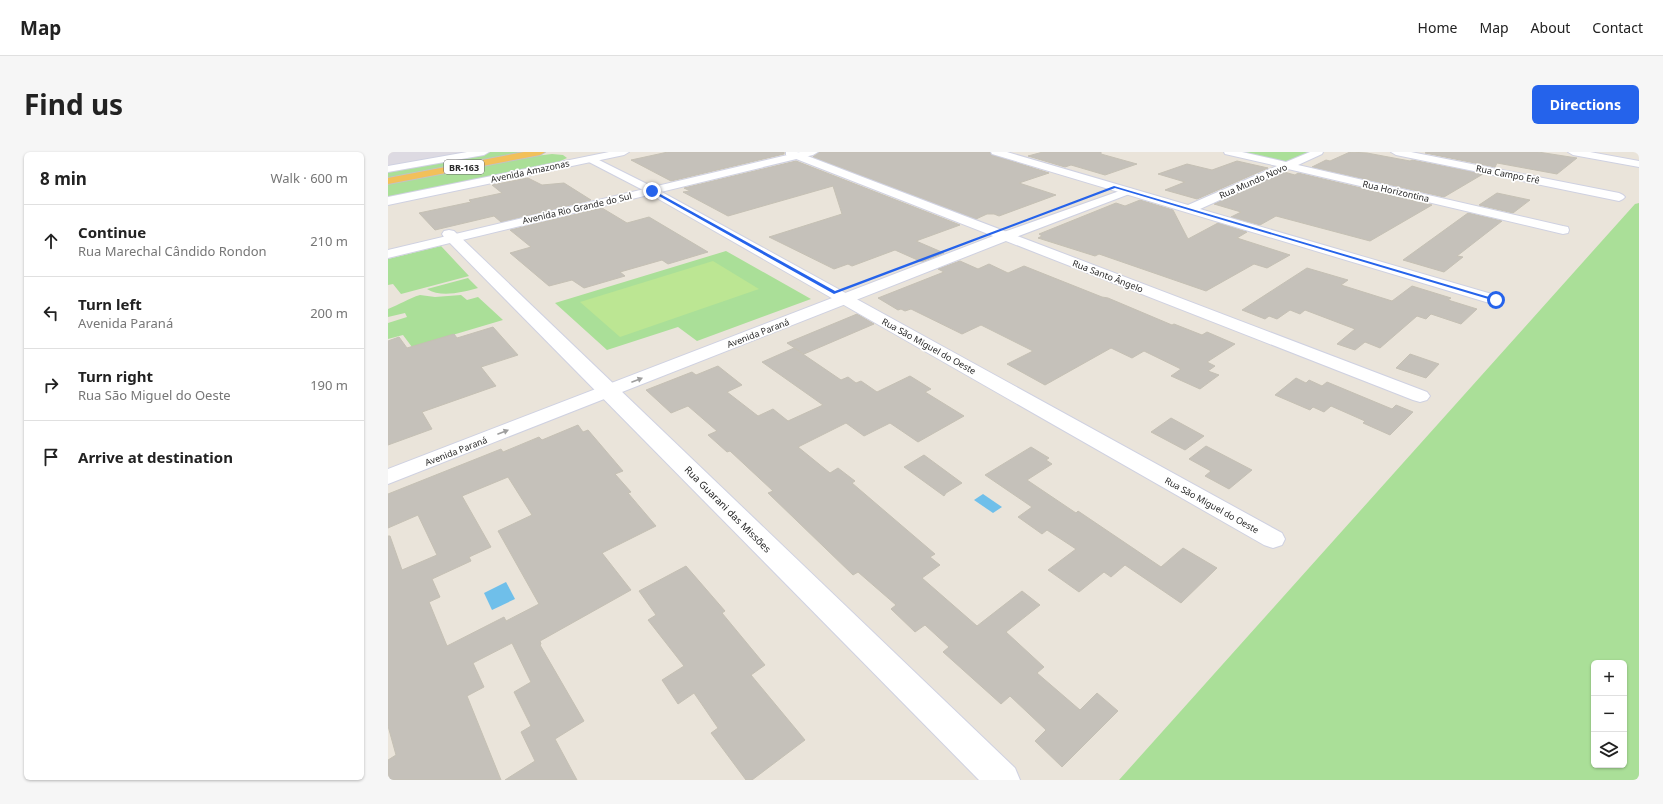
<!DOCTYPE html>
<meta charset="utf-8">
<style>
body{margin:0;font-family:"Noto Sans",sans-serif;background:#f6f6f6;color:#222}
.controls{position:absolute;right:12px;bottom:12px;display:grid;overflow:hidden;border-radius:6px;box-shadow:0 1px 3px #0004}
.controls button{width:36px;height:36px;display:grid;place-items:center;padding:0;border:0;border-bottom:1px solid #e0e0e0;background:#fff;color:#222;font:20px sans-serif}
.stop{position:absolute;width:12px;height:12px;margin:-9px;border:3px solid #2563eb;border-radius:50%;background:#fff}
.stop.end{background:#2563eb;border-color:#fff;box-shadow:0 1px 4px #0008}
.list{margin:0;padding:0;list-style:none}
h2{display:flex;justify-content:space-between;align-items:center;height:52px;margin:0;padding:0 16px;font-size:17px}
h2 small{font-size:13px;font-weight:400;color:#767676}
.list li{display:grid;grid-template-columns:26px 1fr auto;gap:12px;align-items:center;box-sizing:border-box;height:72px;padding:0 16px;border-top:1px solid #e0e0e0}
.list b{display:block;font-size:15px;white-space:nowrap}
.list p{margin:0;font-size:13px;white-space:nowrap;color:#767676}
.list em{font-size:13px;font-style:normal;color:#767676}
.icon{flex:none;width:22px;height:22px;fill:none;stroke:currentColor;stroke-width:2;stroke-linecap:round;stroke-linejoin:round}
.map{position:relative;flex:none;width:1251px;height:628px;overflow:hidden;border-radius:6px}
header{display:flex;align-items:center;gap:24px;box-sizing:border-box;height:56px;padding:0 20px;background:#fff;border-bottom:1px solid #e0e0e0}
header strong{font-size:19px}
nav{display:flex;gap:22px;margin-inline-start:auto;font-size:14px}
.intro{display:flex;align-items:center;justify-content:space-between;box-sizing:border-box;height:96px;padding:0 24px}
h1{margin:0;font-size:28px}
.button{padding:10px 18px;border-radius:6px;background:#2563eb;color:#fff;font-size:14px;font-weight:700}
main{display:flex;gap:24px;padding:0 24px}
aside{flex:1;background:#fff;border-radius:6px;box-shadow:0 1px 3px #0004}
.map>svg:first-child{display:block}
.industrial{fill:#dddae2}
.green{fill:#aadf98;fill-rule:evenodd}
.pitch{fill:#bce693}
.water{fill:#6fbfea}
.building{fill:#c5c1ba;stroke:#c5c0b4;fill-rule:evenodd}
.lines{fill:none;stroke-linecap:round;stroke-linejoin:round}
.minor-casing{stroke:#cfd1e1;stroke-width:2}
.tertiary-casing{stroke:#cfd1e1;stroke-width:2}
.trunk-casing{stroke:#c3c3c3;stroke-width:2}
.minor{fill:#fff;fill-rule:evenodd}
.tertiary{fill:#fff;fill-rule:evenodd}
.trunk{fill:#f2c05a;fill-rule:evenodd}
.oneway{fill:#9e9e9e}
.route{fill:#2563eb}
.labels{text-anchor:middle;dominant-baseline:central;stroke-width:3.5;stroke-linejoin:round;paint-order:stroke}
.shield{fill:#fff;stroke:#686868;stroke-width:1}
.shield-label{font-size:9px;font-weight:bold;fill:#282828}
.far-street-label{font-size:9px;fill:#282828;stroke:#fff}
.street-label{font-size:10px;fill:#282828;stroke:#fff}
</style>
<header>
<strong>Map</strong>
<nav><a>Home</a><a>Map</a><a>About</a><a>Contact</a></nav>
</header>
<div class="intro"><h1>Find us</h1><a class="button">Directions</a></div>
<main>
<aside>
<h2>8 min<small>Walk · 600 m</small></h2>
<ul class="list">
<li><svg class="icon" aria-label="ahead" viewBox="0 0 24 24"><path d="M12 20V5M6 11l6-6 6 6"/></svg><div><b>Continue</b><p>Rua Marechal Cândido Rondon</p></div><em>210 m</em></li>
<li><svg class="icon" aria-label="left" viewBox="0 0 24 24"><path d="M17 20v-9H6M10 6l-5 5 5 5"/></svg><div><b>Turn left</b><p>Avenida Paraná</p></div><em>200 m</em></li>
<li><svg class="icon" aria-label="right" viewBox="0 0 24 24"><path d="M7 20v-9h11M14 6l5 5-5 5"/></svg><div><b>Turn right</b><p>Rua São Miguel do Oeste</p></div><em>190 m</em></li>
<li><svg class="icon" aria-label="arrive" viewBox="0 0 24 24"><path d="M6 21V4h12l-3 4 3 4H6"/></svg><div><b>Arrive at destination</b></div></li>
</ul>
</aside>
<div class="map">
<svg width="1251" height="628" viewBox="0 0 1251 628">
<rect width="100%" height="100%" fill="#eae4da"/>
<polygon class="industrial" points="0,0 86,0 0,16"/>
<g class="green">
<polygon points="102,0 143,0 0,27 0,19"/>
<polygon points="844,0 926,0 898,13"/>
<polygon points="164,2 175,3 179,6 168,11 0,45 0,32 147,4"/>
<path d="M1251,51V628H731L1247,52ZM1206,511H1236V613H1206Z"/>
<polygon points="53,94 81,124 13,142 5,132 0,133 0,107"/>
<polygon points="338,99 423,147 309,189 290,175 219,198 167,151"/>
<path d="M80,126L90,136C75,140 53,146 39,137Z"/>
<path d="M32,143L47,145L73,143L79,148L90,145L115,168L24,195L15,183L0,187V171L19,165L17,161L0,165V157C11,153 21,146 32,143Z"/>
</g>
<polygon class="pitch" points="325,109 371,137 232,185 192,150"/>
<g class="water">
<polygon points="595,342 614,355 605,361 586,348"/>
<polygon points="118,430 127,447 104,458 96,441"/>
</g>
<g class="building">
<polygon points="280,0 396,0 396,2 283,29 243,8"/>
<polygon points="431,0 602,0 604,3 661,21 631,31 668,43 611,64 606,62 599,62 588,67 425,5"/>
<polygon points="655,0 713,0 713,2 749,12 717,23 683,13 677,15 640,4"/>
<polygon points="962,0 979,1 1022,9 1024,8 1095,22 1056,45 924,15 938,8 942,9"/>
<polygon points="1039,0 1150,0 1189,6 1169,22 1109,11 1107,15 1037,1"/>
<polygon points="408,9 572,73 528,89 556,101 534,110 507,98 464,114 460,112 446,117 381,85 454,62 445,34 340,64 295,40 302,39 296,36"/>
<polygon points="849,9 880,16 809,47 777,38 797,30 770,22 799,12 824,18"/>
<polygon points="896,20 907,23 910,21 1044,53 982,89 888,64 872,73 843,65 853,60 826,52"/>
<polygon points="140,26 154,33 176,31 203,48 113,70 106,64 47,78 31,61 83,50 81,48 114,41 104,33"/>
<polygon points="1109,41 1142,48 1125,61 1091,53"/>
<polygon points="752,48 785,58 800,87 830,71 859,80 849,86 902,103 879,116 866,112 818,139 711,102 707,104 650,86 654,84 651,82 728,51 737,54"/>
<polygon points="214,56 239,71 261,65 320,100 280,112 274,108 232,120 237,124 196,136 184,128 161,134 122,101 143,95 122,78"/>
<polygon points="1080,61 1114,69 1069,104 1075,105 1056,120 1015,108"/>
<polygon points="572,109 590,117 601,112 620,121 636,114 714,145 720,146 784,173 786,172 814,183 819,180 847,192 819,210 827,214 820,219 831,223 812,237 783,224 793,217 756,199 744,206 723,196 657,233 619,212 645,199 593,173 574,182 523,157 517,159 513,157 510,158 490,146 556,120 550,117"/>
<polygon points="919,116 960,128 953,133 1004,149 1024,134 1063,146 1060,148 1089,157 1073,172 1043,162 1038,167 1029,164 992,196 977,190 967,198 949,192 967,177 917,158 912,162 902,158 889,167 881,164 877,167 854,158"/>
<polygon points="469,162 486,172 416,202 399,191"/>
<polygon points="105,175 130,203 93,215 108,234 34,260 44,277 0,293 0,189 11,185 19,196 66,182 69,186"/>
<polygon points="406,196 453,228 460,225 468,231 473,229 489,240 522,224 543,237 537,240 576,264 530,290 502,271 476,284 458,271 410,295 442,321 450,316 467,329 464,331 547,402 542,405 552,413 534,426 589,474 634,439 652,453 618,480 656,515 649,521 692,558 709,541 730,559 674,615 647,589 658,578 622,544 613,552 555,500 561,495 537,473 527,480 503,457 508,453 470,420 465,423 380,341 385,339 342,299 339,300 320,283 329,279 300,254 283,261 258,238 304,220 308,223 330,214 354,233 339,240 370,264 385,257 400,269 435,253 374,210"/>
<polygon points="1022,202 1051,212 1038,226 1008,216"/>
<polygon points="908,226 918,231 921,228 934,234 939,230 1004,257 1008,253 1025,260 1002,283 975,271 977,269 943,254 936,260 925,255 922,258 887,243"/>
<polygon points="783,266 816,284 797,298 763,280"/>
<path d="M190,273L195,280L200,278L235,319L227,322L243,340L240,341L268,374L214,401L243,438L152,489L153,492L152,493L196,569L167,587L189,628H117L147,609L133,580L143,574L126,540L143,530L124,491L85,511L96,535L79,544L113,628H0V608L8,603L0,574V384H2L14,418L49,403L30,363L0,376V342L113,297L115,300L151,285L154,288ZM120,325L144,363L110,379L151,452L118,469L116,465L59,494L41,450L52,445L44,427L83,409L81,405L103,395L74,344Z"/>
<polygon points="818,294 864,318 841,337 817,324 823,319 801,307"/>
<polygon points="643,295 661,306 658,308 664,312 639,328 688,361 690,359 773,415 795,396 829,416 793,451 737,413 723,425 716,420 691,440 660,418 688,397 659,378 654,382 630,365 644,355 597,323"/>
<polygon points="536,303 574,331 558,341 556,344 516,315"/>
<polygon points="298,414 337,459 334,461 377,513 363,523 417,588 364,628 358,628 323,581 330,576 306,541 290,552 274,528 296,514 260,468 268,463 251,439"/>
</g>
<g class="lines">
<defs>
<g id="minor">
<polygon points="398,0 409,0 1039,240 1042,244 1039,248 1032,250 1025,248 398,3"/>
<polygon points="603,0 619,0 800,53 889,14 837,2 836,0 854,0 898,10 922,0 935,0 934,2 910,13 1175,74 1180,75 1181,78 1180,81 1175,82 900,17 812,57 1114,145 1116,148 1114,151 1108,153 604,2"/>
<polygon points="1003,0 1023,0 1231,41 1235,43 1237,45 1235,47 1231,49 1008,3"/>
<polygon points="1180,0 1202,0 1251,9 1251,15 1185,3"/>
<polygon points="203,4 261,33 894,381 897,387 894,393 885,396 876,393 253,37 199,9 198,7 199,5"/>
<polygon points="61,78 66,79 627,616 632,628 591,628 56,85 54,82 56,79"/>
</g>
<g id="tertiary">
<polygon points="79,0 101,0 96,3 0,20 0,14"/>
<polygon points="221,0 241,0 236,3 0,53 0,45"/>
<polygon points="412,0 430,0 425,3 0,106 0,98"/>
<polygon points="740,36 744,37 746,39 744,41 623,87 0,332 0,317 613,81"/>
</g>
<polygon id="trunk" points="136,0 157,0 152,3 0,32 0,26"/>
</defs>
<use href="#minor" class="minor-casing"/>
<use href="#tertiary" class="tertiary-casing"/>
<use href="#trunk" class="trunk-casing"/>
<use href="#minor" class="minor"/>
<use href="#tertiary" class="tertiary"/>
<use href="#trunk" class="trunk"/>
</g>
<defs><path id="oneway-solid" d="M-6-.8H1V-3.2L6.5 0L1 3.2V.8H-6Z"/></defs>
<g class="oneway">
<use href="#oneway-solid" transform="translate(249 228) rotate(-21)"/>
<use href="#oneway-solid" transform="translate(115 280) rotate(-21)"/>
</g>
<polygon class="route" points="726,34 1111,148 1107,149 727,36 446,142 262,39 265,38 447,139"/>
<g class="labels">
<rect class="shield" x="56" y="8" width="40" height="14" rx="3"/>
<g class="shield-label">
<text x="76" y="15">BR-163</text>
</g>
<g class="far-street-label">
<text transform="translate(142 19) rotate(-12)">Avenida Amazonas</text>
<text transform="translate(1120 22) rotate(11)">Rua Campo Erê</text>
<text transform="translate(865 29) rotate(-24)">Rua Mundo Novo</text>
<text transform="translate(1008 39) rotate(13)">Rua Horizontina</text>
<text transform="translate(189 56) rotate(-13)">Avenida Rio Grande do Sul</text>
<text transform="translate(720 124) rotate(21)">Rua Santo Ângelo</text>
<text transform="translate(370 181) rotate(-21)">Avenida Paraná</text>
<text transform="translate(541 194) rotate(29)">Rua São Miguel do Oeste</text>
<text transform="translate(68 299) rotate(-21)">Avenida Paraná</text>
<text transform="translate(824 353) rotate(29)">Rua São Miguel do Oeste</text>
</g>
<g class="street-label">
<text transform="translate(340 357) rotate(45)">Rua Guarani das Missões</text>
</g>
</g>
</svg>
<div class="controls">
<button>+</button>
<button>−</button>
<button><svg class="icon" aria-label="layers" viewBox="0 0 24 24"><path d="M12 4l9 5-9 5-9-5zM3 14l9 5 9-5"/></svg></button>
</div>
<div class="stop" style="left:1108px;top:148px"></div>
<div class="stop end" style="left:264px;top:39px"></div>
</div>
</main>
